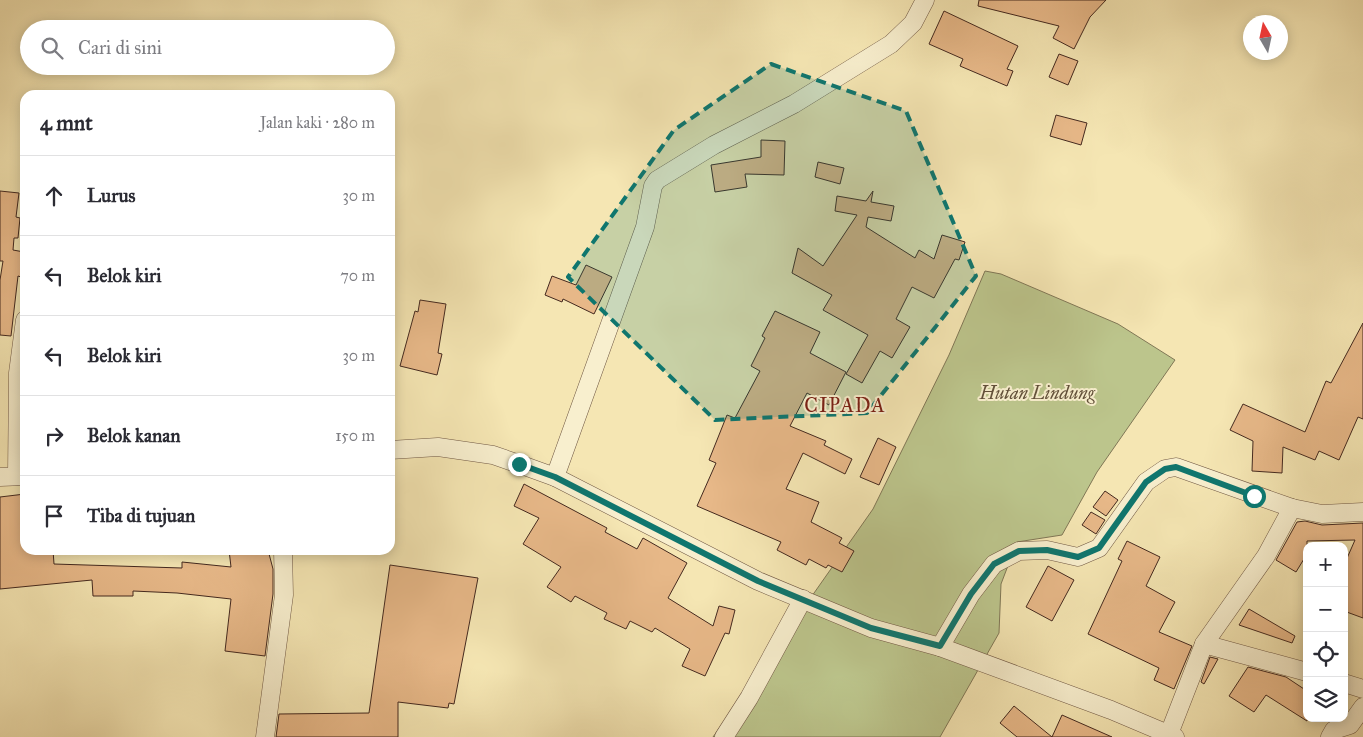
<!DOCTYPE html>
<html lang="id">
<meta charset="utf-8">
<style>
body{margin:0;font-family:"IM FELL Great Primer",serif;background:#f2f2f3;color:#2b2b33}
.controls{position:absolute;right:15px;bottom:15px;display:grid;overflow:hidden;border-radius:10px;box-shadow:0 2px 12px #0003}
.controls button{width:45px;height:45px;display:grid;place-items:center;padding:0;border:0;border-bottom:1px solid #e1e1e2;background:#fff;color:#2b2b33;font:25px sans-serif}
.compass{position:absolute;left:1243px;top:15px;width:45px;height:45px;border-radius:50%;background:#fff;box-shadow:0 2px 12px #0003;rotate:351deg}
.stop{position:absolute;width:15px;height:15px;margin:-11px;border:4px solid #0f766e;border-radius:50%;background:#fff}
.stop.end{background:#0f766e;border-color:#fff;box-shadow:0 1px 5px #0008}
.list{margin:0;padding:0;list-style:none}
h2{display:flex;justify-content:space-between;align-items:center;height:65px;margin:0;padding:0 20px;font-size:21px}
h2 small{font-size:16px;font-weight:400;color:#7c7c81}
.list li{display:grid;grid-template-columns:32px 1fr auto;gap:15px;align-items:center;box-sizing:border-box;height:80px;padding:0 20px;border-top:1px solid #e1e1e2}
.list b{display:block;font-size:19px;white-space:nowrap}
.list em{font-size:16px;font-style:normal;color:#7c7c81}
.icon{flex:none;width:28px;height:28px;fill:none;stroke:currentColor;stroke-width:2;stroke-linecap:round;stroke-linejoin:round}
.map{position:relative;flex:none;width:1363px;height:737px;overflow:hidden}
.search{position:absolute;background:#fff;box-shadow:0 2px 12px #0003;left:20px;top:20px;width:375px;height:55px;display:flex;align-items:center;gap:12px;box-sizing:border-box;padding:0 18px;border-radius:28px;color:#7c7c81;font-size:19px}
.panel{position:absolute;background:#fff;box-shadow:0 2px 12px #0003;left:20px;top:90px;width:375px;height:465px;border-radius:15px}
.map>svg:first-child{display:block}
.green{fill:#bcc58c;stroke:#807756}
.building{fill:#e7b888;stroke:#44291f}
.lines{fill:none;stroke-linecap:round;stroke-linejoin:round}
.minor-casing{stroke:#705844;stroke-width:19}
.minor{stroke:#f8efce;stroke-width:18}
.route{stroke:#0f766e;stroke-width:6}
.marked{fill:#0f766e;fill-opacity:0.2;stroke:#0f766e;stroke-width:4;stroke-dasharray:10 6;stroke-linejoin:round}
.labels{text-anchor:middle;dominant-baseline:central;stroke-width:4;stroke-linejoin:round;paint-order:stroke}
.park-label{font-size:18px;font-style:italic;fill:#62503a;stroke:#f8efce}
.quarter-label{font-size:20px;letter-spacing:1px;fill:#7a1f14;stroke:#f8efce}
</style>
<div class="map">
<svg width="1363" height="737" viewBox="0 0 1363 737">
<rect width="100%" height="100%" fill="#f5e6b3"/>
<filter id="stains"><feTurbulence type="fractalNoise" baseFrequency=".004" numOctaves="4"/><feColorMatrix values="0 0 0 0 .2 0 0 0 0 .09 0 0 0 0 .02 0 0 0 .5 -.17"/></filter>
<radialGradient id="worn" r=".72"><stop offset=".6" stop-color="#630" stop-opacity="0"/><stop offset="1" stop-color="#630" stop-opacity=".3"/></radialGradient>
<polygon class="green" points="985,271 1001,274 1118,324 1175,360 1097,472 1062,535 1017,542 1001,584 999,633 940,737 713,737 873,509 949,355"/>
<g class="building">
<polygon points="979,0 1106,0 1090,17 1074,49 1053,38 1059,26 978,6"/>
<polygon points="944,11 1018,46 1007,69 1013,71 1007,86 960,66 963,59 929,44"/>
<polygon points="1059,54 1078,61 1068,85 1049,77"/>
<polygon points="1056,115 1087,123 1081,145 1050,136"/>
<polygon points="761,140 785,141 784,175 745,174 747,187 715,192 711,165 761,157"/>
<polygon points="818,162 844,168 840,184 815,177"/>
<polygon points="0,191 19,193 16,217 20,218 18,238 14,238 13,250 24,252 21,277 18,276 11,336 0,335 0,280 3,261 0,261"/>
<polygon points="873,191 871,202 894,206 891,221 868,217 866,227 915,258 919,250 934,259 942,235 965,242 959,260 955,259 934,298 912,287 896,319 910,327 892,358 880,351 862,383 846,374 868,335 823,310 832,295 792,273 798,248 823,266 857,215 835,211 837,196 866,201"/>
<polygon points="586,265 612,277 594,314 563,299 562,302 545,295 552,276 576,285"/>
<polygon points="420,300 446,304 438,353 442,354 437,375 400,366 415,311 418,312"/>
<polygon points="775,311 820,332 810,353 846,372 829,405 807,393 790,426 826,441 824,445 852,459 845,474 803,453 786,489 819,502 811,522 842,538 839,543 854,551 842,572 828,565 826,568 809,559 806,565 777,550 781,542 697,506 716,463 709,460 727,415 735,418 760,371 751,366 765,338 762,336"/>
<polygon points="1363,323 1363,419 1358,417 1339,460 1319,451 1315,460 1283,447 1282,473 1252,471 1253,441 1230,430 1243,404 1305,432 1326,381 1331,383"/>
<polygon points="878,438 896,447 879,485 860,477"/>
<polygon points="524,484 607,528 605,532 637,549 643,538 687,563 668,598 713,626 719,606 735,610 729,634 725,633 705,676 682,666 690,649 655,628 652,632 630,621 626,629 604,619 607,613 575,596 571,602 547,587 561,567 523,544 539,518 514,506"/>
<polygon points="1105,491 1118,500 1106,516 1093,507"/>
<polygon points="25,494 25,550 53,550 54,564 182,568 182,562 231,567 229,550 268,550 273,569 273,594 265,656 225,651 231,599 177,593 133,591 133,596 93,596 92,580 0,589 0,497"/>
<polygon points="1091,512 1105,520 1096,534 1082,525"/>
<polygon points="1305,521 1322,525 1363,523 1363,618 1344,611 1344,565 1355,540 1307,541 1307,554 1296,572 1276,560 1297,522"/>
<polygon points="1127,541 1160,557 1146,586 1175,602 1159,632 1192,646 1174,689 1154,680 1159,668 1088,634 1122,561 1118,559"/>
<polygon points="390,565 478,578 454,704 449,703 448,708 398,702 398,737 276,737 279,714 369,713"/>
<polygon points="1048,566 1074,580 1052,621 1026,607"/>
<polygon points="1249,609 1295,636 1292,643 1239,625"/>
<polygon points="1210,657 1218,659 1204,684 1201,682"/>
<polygon points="1248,667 1286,677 1307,691 1307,721 1266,695 1254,712 1229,696"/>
<polygon points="1014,706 1052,737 1062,715 1112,737 1017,737 1000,723"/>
</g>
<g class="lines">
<defs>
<g id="minor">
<polyline points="390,450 438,447 493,455 519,464 555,477 758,581 871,628 940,647 1111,710 1175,737"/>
<polyline points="17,476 18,373 25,320"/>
<polyline points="0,477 25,476"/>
<polyline points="555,477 645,227 653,186 657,180 714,145 794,104 891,44 913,23 925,0"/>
<polyline points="1204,644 1307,672"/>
<polyline points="940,647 971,594 994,564 1019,551 1047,550 1078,557 1099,548 1146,482 1165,469 1176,467 1292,508 1322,514 1363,512"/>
<polyline points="1344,683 1363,689"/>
<polyline points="1169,734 1204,644 1266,556 1292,508"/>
<polyline points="265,737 284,595 283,550"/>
<polyline points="724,737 749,698 803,599"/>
<polyline points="1330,737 1334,730 1350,725 1363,707"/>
</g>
</defs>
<use href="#minor" class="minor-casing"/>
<use href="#minor" class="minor"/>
</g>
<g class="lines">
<polyline class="route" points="519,464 555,477 758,581 871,628 940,646 971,594 994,564 1019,551 1047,550 1078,557 1099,548 1146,482 1165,469 1176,467 1254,496"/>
</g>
<path class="marked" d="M771,64L906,111L976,276L867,413L715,420L568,277L674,130Z"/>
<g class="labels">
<g class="park-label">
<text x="1037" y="393">Hutan Lindung</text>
</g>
<g class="quarter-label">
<text x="845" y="405">CIPADA</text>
</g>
</g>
<rect width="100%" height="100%" filter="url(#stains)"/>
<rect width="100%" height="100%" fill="url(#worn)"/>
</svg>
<div class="controls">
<button>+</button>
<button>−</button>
<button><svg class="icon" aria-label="locate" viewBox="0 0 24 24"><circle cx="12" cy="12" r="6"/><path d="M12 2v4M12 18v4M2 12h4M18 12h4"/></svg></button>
<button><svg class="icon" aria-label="layers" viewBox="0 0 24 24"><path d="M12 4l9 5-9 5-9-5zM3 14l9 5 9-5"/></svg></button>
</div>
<svg class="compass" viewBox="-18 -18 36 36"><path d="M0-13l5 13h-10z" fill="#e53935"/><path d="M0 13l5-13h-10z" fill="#7c7c81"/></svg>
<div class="stop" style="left:1254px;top:496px"></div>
<div class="stop end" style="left:519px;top:464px"></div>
<div class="search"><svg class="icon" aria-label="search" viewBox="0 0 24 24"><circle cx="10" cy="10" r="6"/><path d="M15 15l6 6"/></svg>Cari di sini</div>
<section class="panel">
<h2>4 mnt<small>Jalan kaki · 280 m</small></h2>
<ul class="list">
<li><svg class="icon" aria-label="ahead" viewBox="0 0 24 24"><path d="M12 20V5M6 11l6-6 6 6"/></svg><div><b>Lurus</b></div><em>30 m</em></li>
<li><svg class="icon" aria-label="left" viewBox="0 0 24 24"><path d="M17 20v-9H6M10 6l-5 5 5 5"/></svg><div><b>Belok kiri</b></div><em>70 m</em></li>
<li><svg class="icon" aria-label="left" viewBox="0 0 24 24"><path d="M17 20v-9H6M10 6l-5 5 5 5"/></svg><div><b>Belok kiri</b></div><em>30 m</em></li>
<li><svg class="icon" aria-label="right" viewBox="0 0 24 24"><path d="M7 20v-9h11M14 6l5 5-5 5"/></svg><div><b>Belok kanan</b></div><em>150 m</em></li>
<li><svg class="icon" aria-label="arrive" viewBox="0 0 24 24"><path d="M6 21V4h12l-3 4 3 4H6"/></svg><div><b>Tiba di tujuan</b></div></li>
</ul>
</section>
</div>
